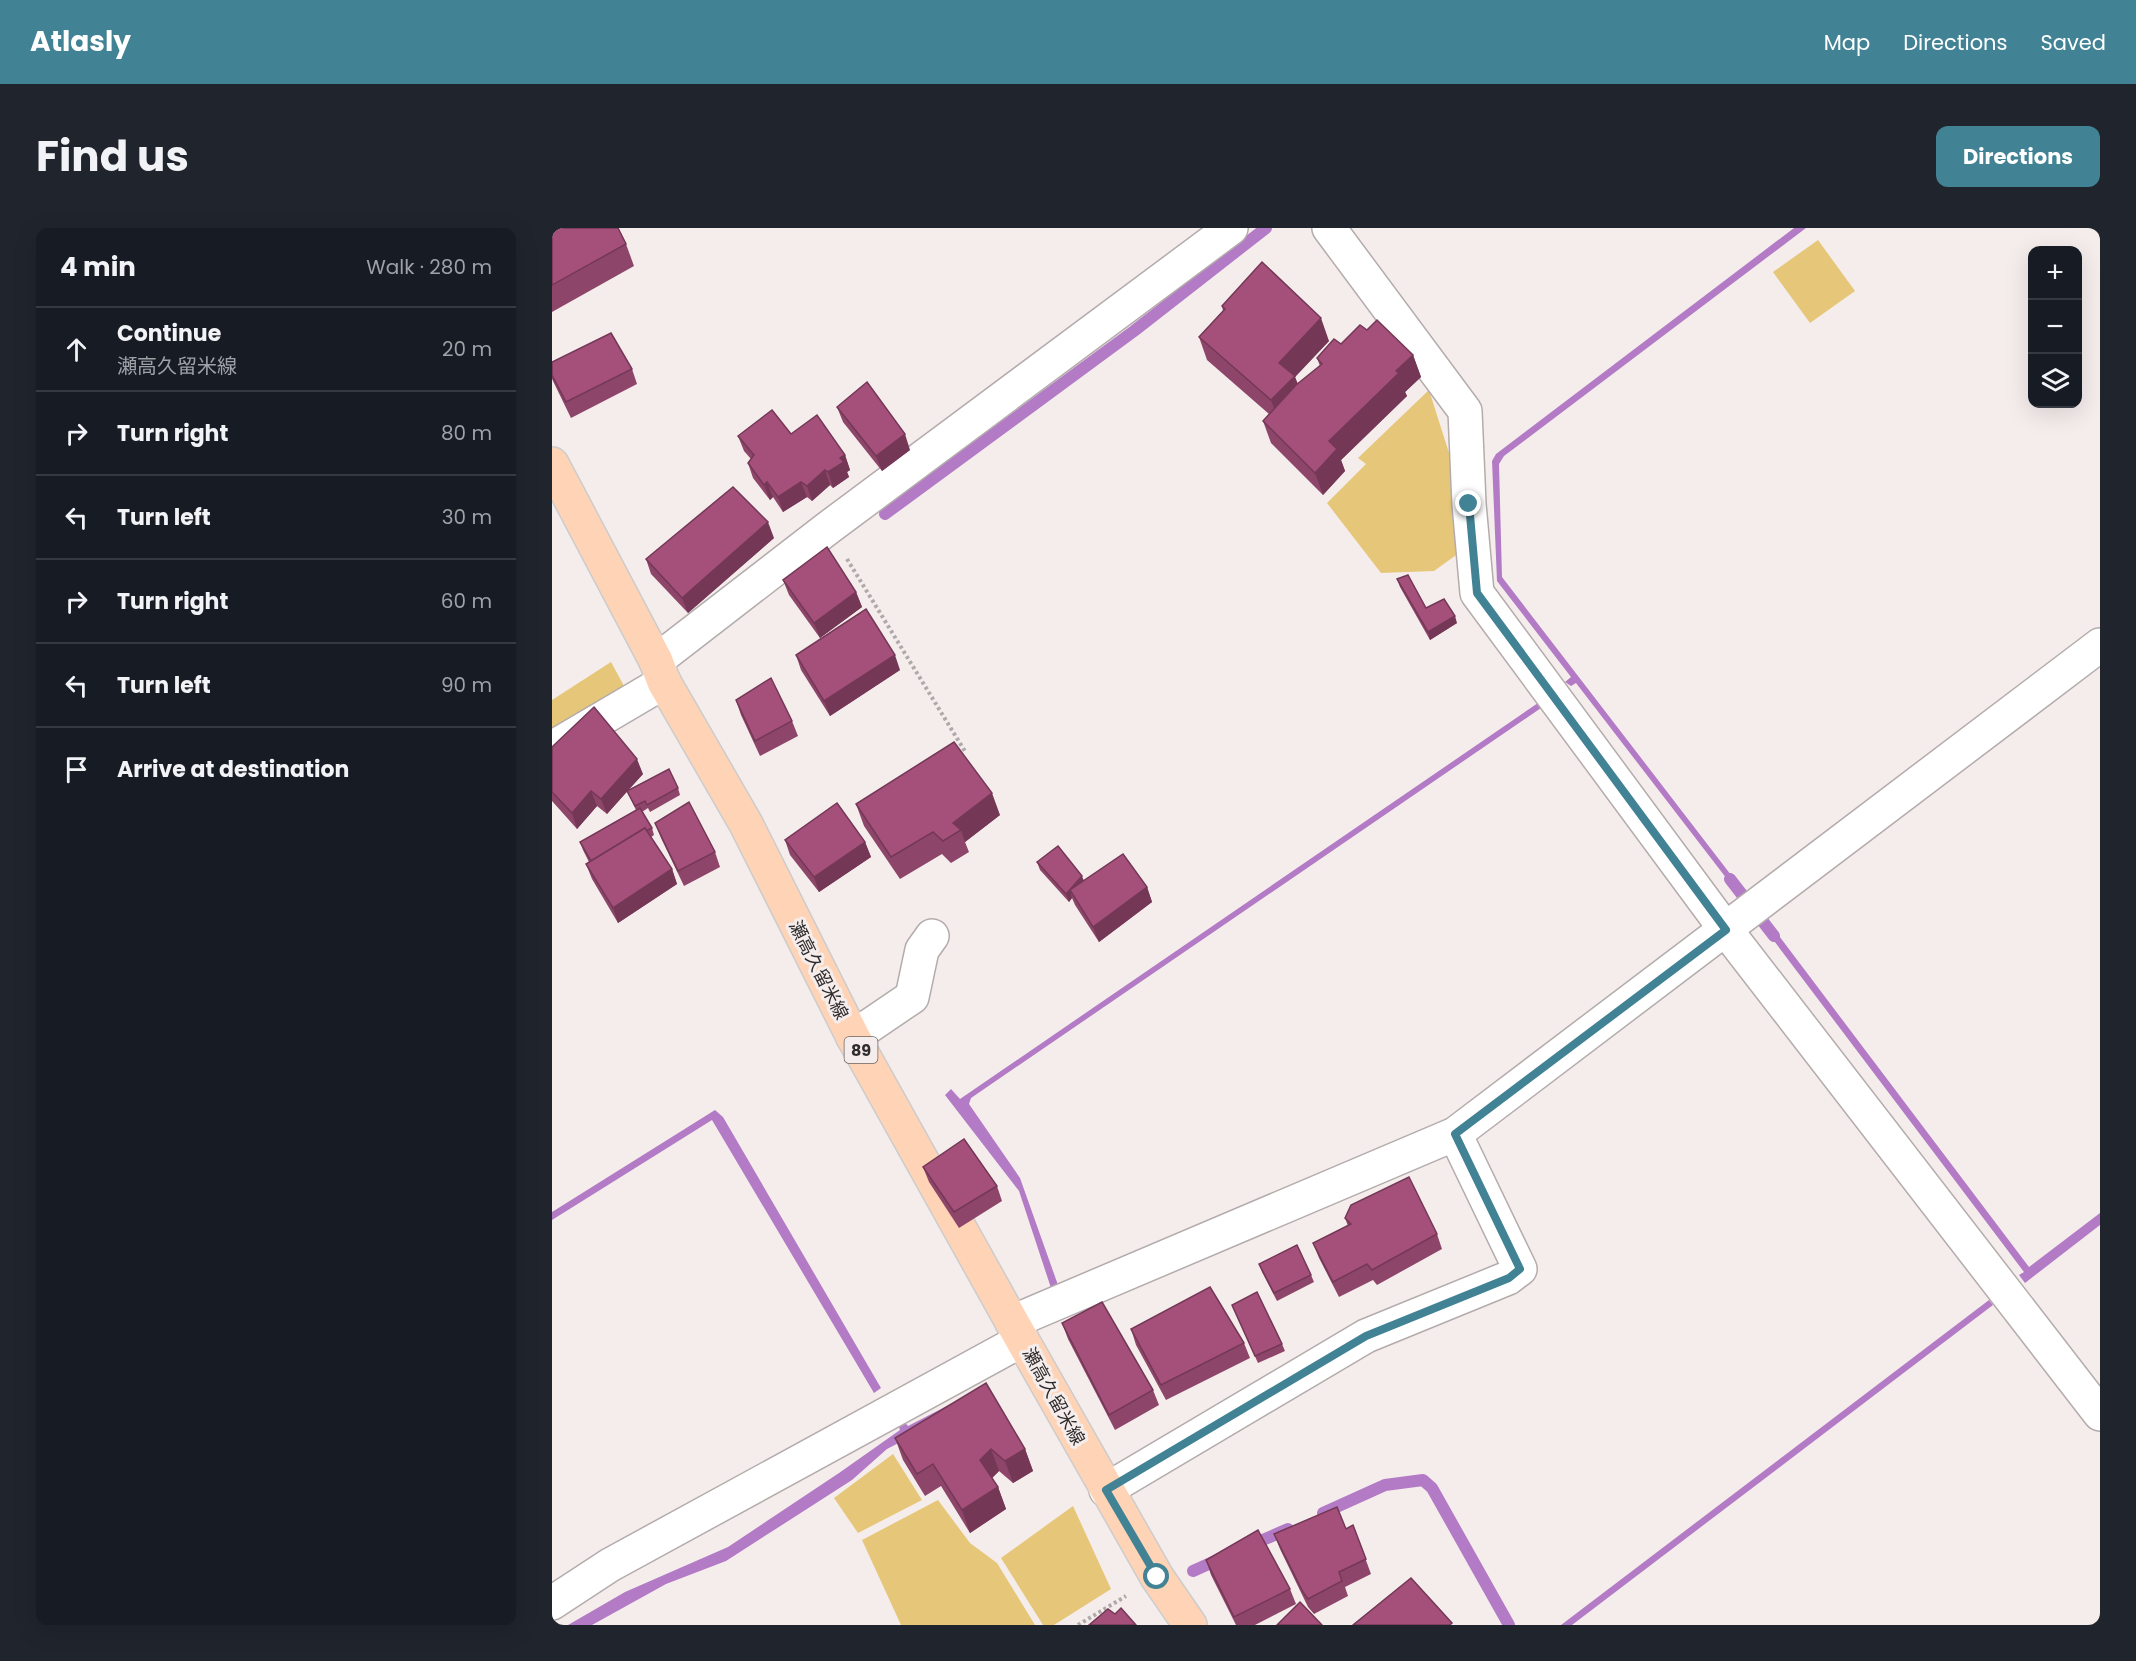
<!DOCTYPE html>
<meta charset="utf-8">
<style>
body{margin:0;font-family:Poppins,"Noto Sans JP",sans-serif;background:#20242c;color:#f1f3f6}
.controls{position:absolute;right:18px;top:18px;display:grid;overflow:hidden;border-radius:12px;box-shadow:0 6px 24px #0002}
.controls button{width:54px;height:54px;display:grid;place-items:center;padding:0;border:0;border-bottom:2px solid #363941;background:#171b24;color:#f1f3f6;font:30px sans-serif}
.stop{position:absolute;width:18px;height:18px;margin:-14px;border:4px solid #418294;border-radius:50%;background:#fff}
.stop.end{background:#418294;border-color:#fff;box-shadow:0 2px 6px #0008}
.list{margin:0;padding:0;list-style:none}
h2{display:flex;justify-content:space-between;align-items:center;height:78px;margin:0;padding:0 24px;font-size:26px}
h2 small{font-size:20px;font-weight:400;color:#9ea1a6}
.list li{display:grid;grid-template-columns:39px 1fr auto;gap:18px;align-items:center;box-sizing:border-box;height:84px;padding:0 24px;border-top:2px solid #363941}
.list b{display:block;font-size:22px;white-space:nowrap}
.list p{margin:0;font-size:20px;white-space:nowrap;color:#9ea1a6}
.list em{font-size:20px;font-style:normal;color:#9ea1a6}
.icon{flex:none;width:33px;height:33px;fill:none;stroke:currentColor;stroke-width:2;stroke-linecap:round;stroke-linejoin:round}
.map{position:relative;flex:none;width:1548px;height:1397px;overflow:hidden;border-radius:12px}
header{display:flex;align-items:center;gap:36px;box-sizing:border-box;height:84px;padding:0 30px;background:#418294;color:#fff}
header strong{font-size:28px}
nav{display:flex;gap:33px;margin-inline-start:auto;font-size:21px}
.intro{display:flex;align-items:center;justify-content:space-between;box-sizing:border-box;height:144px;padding:0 36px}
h1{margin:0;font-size:42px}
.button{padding:15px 27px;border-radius:12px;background:#418294;color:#fff;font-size:21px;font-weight:700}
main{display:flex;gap:36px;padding:0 36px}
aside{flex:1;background:#171b24;border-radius:12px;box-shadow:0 6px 24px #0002}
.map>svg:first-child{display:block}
.green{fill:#e6c678}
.water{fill:#b37bc5}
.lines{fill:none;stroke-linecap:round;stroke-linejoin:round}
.stream{stroke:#b37bc5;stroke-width:12}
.street-casing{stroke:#b4acac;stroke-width:36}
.primary-casing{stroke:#cdcccc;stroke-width:36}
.path{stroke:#afa9a9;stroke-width:4;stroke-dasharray:3 3;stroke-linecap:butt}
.street{stroke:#fff;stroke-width:33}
.primary{stroke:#ffd3b5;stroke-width:33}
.wall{fill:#8e456a}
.shaded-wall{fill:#743856}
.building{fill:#a5507b;stroke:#743856;stroke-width:1.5}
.route{stroke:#418294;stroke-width:8}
.labels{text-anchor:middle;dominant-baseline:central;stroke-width:6;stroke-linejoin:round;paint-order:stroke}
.shield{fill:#f5edec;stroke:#6a6666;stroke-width:1.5}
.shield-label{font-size:16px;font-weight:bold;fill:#2f2c2c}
.street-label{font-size:18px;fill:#2f2c2c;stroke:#f5edec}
</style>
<header>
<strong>Atlasly</strong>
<nav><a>Map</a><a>Directions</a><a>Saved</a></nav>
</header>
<div class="intro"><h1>Find us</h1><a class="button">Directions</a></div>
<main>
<aside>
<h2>4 min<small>Walk · 280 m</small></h2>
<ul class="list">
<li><svg class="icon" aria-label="ahead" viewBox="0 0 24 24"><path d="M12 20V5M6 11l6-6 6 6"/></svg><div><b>Continue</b><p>瀬高久留米線</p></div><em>20 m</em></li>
<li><svg class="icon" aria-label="right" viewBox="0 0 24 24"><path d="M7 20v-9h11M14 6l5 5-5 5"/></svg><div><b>Turn right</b></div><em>80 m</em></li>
<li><svg class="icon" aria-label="left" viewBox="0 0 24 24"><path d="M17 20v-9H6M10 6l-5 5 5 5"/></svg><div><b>Turn left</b></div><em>30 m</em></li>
<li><svg class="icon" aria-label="right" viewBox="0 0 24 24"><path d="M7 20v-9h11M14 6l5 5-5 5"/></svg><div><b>Turn right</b></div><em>60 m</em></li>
<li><svg class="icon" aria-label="left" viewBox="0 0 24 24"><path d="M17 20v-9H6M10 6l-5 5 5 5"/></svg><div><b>Turn left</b></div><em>90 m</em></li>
<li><svg class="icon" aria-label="arrive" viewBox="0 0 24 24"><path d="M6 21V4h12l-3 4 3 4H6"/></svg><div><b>Arrive at destination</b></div></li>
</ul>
</aside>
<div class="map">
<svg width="1548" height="1397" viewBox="0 0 1548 1397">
<rect width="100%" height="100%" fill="#f5edec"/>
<g class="green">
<polygon points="1266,12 1303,63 1258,95 1221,44"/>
<polygon points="877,162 898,228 907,325 882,343 829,345 775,275 814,236 806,230"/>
<polygon points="59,434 72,458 0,500 0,472"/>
<polygon points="341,1226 370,1272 306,1305 282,1270"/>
<polygon points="386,1272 418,1315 445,1335 483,1397 349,1397 310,1312"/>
<polygon points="521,1278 559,1361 502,1397 491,1397 449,1330"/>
</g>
<g class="water">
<polygon points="1242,0 1254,0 952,228 947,236 950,349 1189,660 1185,664 1024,455 1019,458 1013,454 1019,449 945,353 940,233 944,226"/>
<polygon points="986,475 989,480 419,870 417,876 468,950 506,1057 499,1060 467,963 393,867 399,861 408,871"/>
<polygon points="1215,692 1477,1039 1548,985 1548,997 1473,1055 1467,1047 1472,1044 1210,697"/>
<polygon points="163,882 171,889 329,1160 322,1165 160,892 0,992 0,984"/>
<polygon points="1437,1072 1441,1077 1020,1397 1009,1397"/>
<polygon points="424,1163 430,1172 335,1221 300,1252 174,1333 114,1356 40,1397 16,1397 73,1364 176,1319 287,1245 348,1202 346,1196 351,1192 356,1198"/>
</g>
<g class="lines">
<g class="stream">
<polyline points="333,286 582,103 714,0"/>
<polyline points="1178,651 1222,708"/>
<polyline points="771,1285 833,1257 871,1252 880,1260 957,1397"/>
<polyline points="697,1318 736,1301"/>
<polyline points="641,1343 670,1330"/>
</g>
<defs>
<g id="street">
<polyline points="777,0 913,183 917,276 925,365 1174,702 1548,1186"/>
<polyline points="104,433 276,300 679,0"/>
<polyline points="0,520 112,454"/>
<polyline points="301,809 360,769 370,722 380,708"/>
<polyline points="460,1094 903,906 1548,417"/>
<polyline points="554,1262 814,1108 956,1050 968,1041 903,906"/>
<polyline points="0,1375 58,1337 470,1112"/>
</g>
<polyline id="primary" points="0,236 104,433 112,454 194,596 301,809 460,1094 605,1349 638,1397"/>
</defs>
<use href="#street" class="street-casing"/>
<use href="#primary" class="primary-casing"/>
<g class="path">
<polyline points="295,331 414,525"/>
<polyline points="526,1397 574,1368"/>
</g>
<use href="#street" class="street"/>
<use href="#primary" class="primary"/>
</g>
<g class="wall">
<polygon points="0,0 74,16 82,38 0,84"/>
<polygon points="670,78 777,113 743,149 746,156 768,138 765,130 789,116 815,102 861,127 869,149 853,164 855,168 789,232 793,243 771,267 719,215 711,193 717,186 655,132 647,109 671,83"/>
<polygon points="0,134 80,141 85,156 19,190 0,151"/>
<polygon points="285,179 358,222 330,243 291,194"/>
<polygon points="239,206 293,227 298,242 295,244 297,249 281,260 278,257 260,273 255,269 231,284 221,269 218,272 201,250 196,235 199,231 192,223 186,208"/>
<polygon points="222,310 136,385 99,346 94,331"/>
<polygon points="845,351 874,380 905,395 878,412 848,359"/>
<polygon points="231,352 304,364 310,379 268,410 237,367"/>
<polygon points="244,427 348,442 278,488 249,442"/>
<polygon points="184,472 240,493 246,508 208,528 189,487"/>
<polygon points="0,519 91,546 76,562 126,560 128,567 98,584 96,580 90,584 100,600 102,607 99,609 120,641 125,656 66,695 40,651 34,636 37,634 31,622 28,614 84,582 75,563 55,586 45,578 25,601 0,573"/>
<polygon points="304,576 448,587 413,614 417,624 399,635 390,626 348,651 312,598"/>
<polygon points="103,595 163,624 168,639 132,658 109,610"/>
<polygon points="233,612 313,614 319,629 267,664 238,627"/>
<polygon points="485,634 532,652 595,659 600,674 547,714 523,677 520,670 517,674 488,642"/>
<polygon points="371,939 445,958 450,973 407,1000 377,954"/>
<polygon points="793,990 885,1006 890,1021 825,1057 821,1052 787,1069 767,1030 761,1015 796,998"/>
<polygon points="707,1036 759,1047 762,1054 725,1073 710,1044"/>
<polygon points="680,1077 730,1116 733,1123 706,1135"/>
<polygon points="510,1095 601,1162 607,1177 563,1202 516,1111"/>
<polygon points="579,1101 692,1115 698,1130 614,1172 584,1117"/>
<polygon points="343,1210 473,1221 481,1243 461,1255 447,1243 440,1250 446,1259 454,1281 418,1305 389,1258 373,1268 351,1232"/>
<polygon points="801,1297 819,1346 793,1359 796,1368 762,1386 756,1379 728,1321 722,1306 794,1301"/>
<polygon points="654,1332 738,1361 744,1376 703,1397 684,1397 659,1347"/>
</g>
<g class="shaded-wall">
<polygon points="769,90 777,113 743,149 751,171 727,194 719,172 727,135"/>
<polygon points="861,127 869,149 853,164 855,168 789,232 793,243 771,267 763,245 777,213 844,143"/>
<polygon points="353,206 358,222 330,243 324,228"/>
<polygon points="293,227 298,242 295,244 297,249 281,260 276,244 288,230"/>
<polygon points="273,242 278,257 260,273 255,258"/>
<polygon points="215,254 221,269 218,272 212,257"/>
<polygon points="249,254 255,269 231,284 226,269"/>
<polygon points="216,294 222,310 136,385 130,370"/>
<polygon points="304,364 310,379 268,410 262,395"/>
<polygon points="903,388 905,395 878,412 876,404"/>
<polygon points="343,427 348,442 278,488 272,473"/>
<polygon points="85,531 91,546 55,586 49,571"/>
<polygon points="39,563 45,578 25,601 20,585"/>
<polygon points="440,565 448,587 413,614 409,602 401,595"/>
<polygon points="313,614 319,629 267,664 262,649"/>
<polygon points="120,641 125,656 66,695 61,680"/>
<polygon points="530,648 533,656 518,662"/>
<polygon points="595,659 600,674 547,714 541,699"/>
<polygon points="518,662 520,670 517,674 514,666"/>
<polygon points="439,1221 447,1243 436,1254 428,1232"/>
<polygon points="473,1221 481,1243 461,1255 453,1233"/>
<polygon points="446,1259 454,1281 418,1305 410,1282"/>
</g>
<g class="building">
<polygon points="0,0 66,0 74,16 0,57"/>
<polygon points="710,34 769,90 727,135 743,148 719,172 647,109 673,81 670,78"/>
<polygon points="825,92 861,127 844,143 847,145 777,213 785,221 763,245 711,193 744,157 770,136 765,130 782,111 789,116 808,97 815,102"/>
<polygon points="59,105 80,141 14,174 0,147 0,134"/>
<polygon points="315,154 353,206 324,228 285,179"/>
<polygon points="220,182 239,206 265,187 293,227 288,230 292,234 276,244 273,242 255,258 249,254 226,269 215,254 212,257 196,235 202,227 186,208"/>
<polygon points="181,259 216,294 130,370 94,331"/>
<polygon points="275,319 304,364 262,395 231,352"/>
<polygon points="856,347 874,380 892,371 903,388 876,404 845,351"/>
<polygon points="314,381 343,427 272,473 244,427"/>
<polygon points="219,450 240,493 203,513 184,472"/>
<polygon points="42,479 85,531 49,571 39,563 20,585 0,564 0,519"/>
<polygon points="402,514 440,565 401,595 409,602 391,613 381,604 339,629 304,576"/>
<polygon points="117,541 126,560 95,577 93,573 83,578 75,563"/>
<polygon points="137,574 163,624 126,643 103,595"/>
<polygon points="285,575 313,614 262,649 233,612"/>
<polygon points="88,580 100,600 94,603 93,600 39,633 28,614"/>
<polygon points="93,600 120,641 61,680 34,636"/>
<polygon points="506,618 530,648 514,666 485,634"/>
<polygon points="571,626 595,659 541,699 518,662"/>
<polygon points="412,911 445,958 402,984 371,939"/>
<polygon points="857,949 885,1006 820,1042 815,1036 781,1054 761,1015 799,996 793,990 799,977"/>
<polygon points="745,1017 759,1047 722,1065 707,1036"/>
<polygon points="658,1059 692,1115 609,1157 579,1101"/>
<polygon points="705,1064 730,1116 703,1128 680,1077"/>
<polygon points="550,1074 601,1162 557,1187 510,1095"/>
<polygon points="434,1155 473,1221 453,1233 439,1221 428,1232 446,1259 410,1282 381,1236 365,1246 343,1210"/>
<polygon points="785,1279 794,1301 801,1297 814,1331 787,1344 790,1353 756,1371 751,1364 722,1306"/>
<polygon points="706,1302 738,1361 682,1389 654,1332"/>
<polygon points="859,1350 900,1395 898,1397 801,1397"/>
<polygon points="748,1374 770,1397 725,1397"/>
<polygon points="569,1380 584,1397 537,1397 556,1381 563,1386"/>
</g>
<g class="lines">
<polyline class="route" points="605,1349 554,1262 814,1108 957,1050 968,1041 903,906 1174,702 925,365 917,276"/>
</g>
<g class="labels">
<rect class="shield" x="292.5" y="809" width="33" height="26" rx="4.5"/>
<g class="shield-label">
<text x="309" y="822">89</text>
</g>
<g class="street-label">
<text transform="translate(267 742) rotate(63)">瀬高久留米線</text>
<text transform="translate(502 1168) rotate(61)">瀬高久留米線</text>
</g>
</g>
</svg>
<div class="controls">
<button>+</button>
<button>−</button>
<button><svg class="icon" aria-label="layers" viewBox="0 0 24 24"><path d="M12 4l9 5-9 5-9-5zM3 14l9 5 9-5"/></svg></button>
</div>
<div class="stop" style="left:605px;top:1349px"></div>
<div class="stop end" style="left:917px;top:276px"></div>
</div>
</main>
